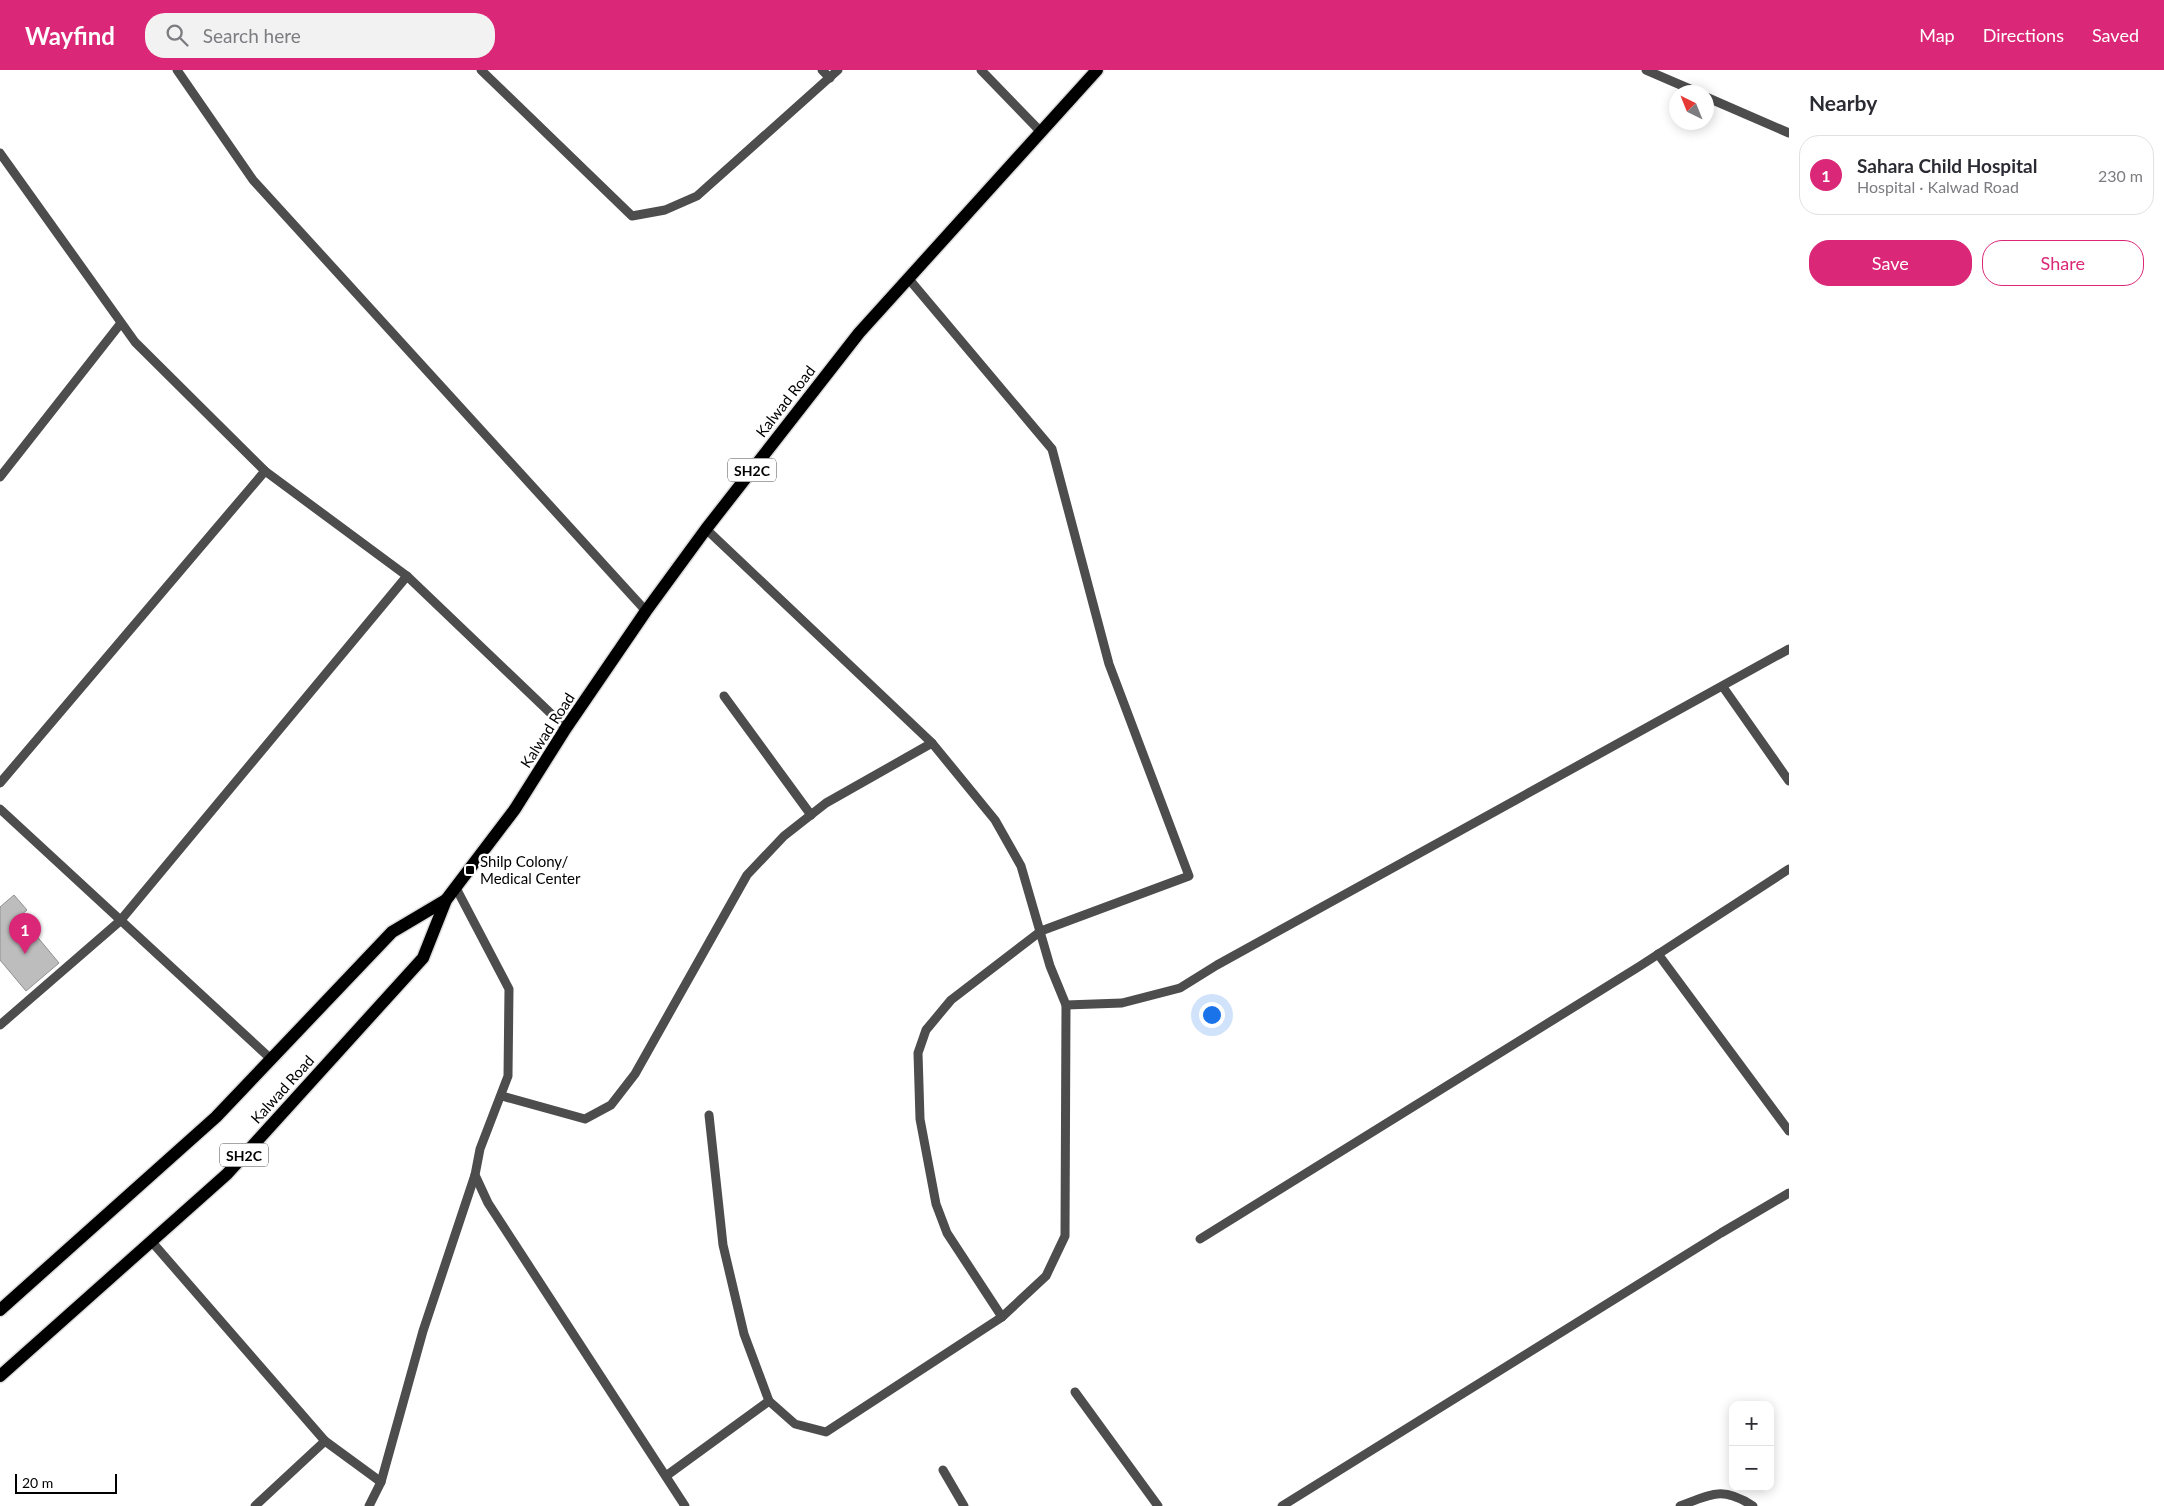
<!DOCTYPE html>
<meta charset="utf-8">
<style>
body{margin:0;font-family:Lato,sans-serif;background:#f2f2f3;color:#2b2b33}
.controls{position:absolute;right:15px;bottom:15px;display:grid;overflow:hidden;border-radius:10px;box-shadow:0 2px 12px #0003}
.controls button{width:45px;height:45px;display:grid;place-items:center;padding:0;border:0;border-bottom:1px solid #e1e1e2;background:#fff;color:#2b2b33;font:25px sans-serif}
.compass{position:absolute;left:1669px;top:15px;width:45px;height:45px;border-radius:50%;background:#fff;box-shadow:0 2px 12px #0003;rotate:317deg}
.scale{position:absolute;left:15px;bottom:12px;width:102px;box-sizing:border-box;padding-left:5px;border:2px solid #000;border-top:0;font-size:14px;line-height:18px;white-space:nowrap;color:#000;-webkit-text-stroke:4px #fff;paint-order:stroke}
.you{position:absolute;left:1211px;top:944px;width:18px;height:18px;margin:-12px;border:4px solid #fff;border-radius:50%;background:#1a73e8;box-shadow:0 0 0 8px #1a73e833}
.badge{display:grid;place-items:center;width:32px;height:32px;border-radius:50%;background:#db2777;color:#fff;font-size:16px;font-weight:700}
.pin{position:absolute;translate:-50% -41px;filter:drop-shadow(0 1px 2px #0008)}
.pin::after{content:'';position:absolute;top:26px;width:18px;height:15px;background:inherit;clip-path:polygon(0 0,100% 0,50% 100%)}
.list{margin:0;padding:0;list-style:none}
h2{display:flex;justify-content:space-between;align-items:center;height:65px;margin:0;padding:0 20px;font-size:21px}
h2 small{font-size:16px;font-weight:400;color:#7c7c81}
.list li{display:grid;grid-template-columns:32px 1fr auto;gap:15px;align-items:center;box-sizing:border-box;height:80px;margin:0 10px 10px;padding:0 10px;border:1px solid #e1e1e2;border-radius:20px}
.list b{display:block;font-size:19px;white-space:nowrap}
.list p{margin:0;font-size:16px;white-space:nowrap;color:#7c7c81}
.list em{font-size:16px;font-style:normal;color:#7c7c81}
.actions{display:flex;gap:10px;padding:15px 20px}
.actions a{flex:1;padding:11px 0;border:1px solid #db2777;border-radius:20px;text-align:center;font-size:18px;color:#db2777}
.actions .main{background:#db2777;color:#fff}
.icon{flex:none;width:28px;height:28px;fill:none;stroke:currentColor;stroke-width:2;stroke-linecap:round;stroke-linejoin:round}
.map{position:relative;flex:none;width:1789px;height:1436px;overflow:hidden}
header{display:flex;align-items:center;gap:30px;box-sizing:border-box;height:70px;padding:0 25px;background:#db2777;color:#fff}
header strong{font-size:24px}
nav{display:flex;gap:28px;margin-inline-start:auto;font-size:18px}
.search{width:350px;height:45px;background:#f2f2f3;display:flex;align-items:center;gap:12px;box-sizing:border-box;padding:0 18px;border-radius:20px;color:#7c7c81;font-size:19px}
main{display:flex}
aside{flex:1;background:#fff}
.map>svg:first-child{display:block}
.building{fill:#bdbdbd;stroke:#919191}
.lines{fill:none;stroke-linecap:round;stroke-linejoin:round}
.major-casing{stroke:#dbdbdb;stroke-width:15}
.minor{stroke:#4d4d4d;stroke-width:9}
.major{stroke:#000;stroke-width:12}
.poi-dot{fill:#000;stroke:#fff;stroke-width:2}
.labels{text-anchor:middle;dominant-baseline:central;stroke-width:5;stroke-linejoin:round;paint-order:stroke}
.shield{fill:#fff;stroke:#4c4c4c;stroke-width:1}
.shield-label{font-size:14px;font-weight:bold;fill:#000}
.street-label{font-size:15px;fill:#000;stroke:#fff}
.poi-label{font-size:15px;fill:#000;stroke:#fff;text-anchor:start}
</style>
<header>
<strong>Wayfind</strong>
<div class="search"><svg class="icon" aria-label="search" viewBox="0 0 24 24"><circle cx="10" cy="10" r="6"/><path d="M15 15l6 6"/></svg>Search here</div>
<nav><a>Map</a><a>Directions</a><a>Saved</a></nav>
</header>
<main>
<div class="map">
<svg width="1789" height="1436" viewBox="0 0 1789 1436">
<rect width="100%" height="100%" fill="#fff"/>
<polygon class="building" points="14,825 27,840 20,846 59,893 26,921 0,890 0,837"/>
<g class="lines">
<defs>
<g id="major">
<polyline points="0,1240 216,1047 392,862 446,830"/>
<polyline points="0,1306 227,1104 423,888 446,830 515,739 566,658 646,541 706,459 859,263 1097,0"/>
</g>
</defs>
<use href="#major" class="major-casing"/>
<g class="minor">
<polyline points="177,0 253,110 646,541"/>
<polyline points="481,0 632,146 665,140 697,126 838,0"/>
<polyline points="822,0 830,8"/>
<polyline points="981,0 1041,62"/>
<polyline points="1646,0 1697,22"/>
<polyline points="1706,27 1789,63"/>
<polyline points="0,83 135,272 265,401 407,506 566,658"/>
<polyline points="908,208 1052,379 1109,594 1189,806 1041,861 951,930 926,960 918,983 920,1049 936,1134 947,1163 1002,1247"/>
<polyline points="0,407 121,253"/>
<polyline points="706,459 932,673 995,750 1021,796 1050,896 1066,935 1065,1166 1046,1206 1002,1247 826,1362 795,1354 769,1331 744,1264 723,1175 709,1045"/>
<polyline points="1723,617 1789,711"/>
<polyline points="724,626 811,745"/>
<polyline points="0,713 265,401"/>
<polyline points="0,739 271,989"/>
<polyline points="456,818 509,919 508,1006 480,1079 475,1105 488,1133 685,1436"/>
<polyline points="1658,884 1789,1061"/>
<polyline points="1066,935 1122,933 1180,918 1217,895 1789,579"/>
<polyline points="0,955 120,851 407,506"/>
<polyline points="502,1026 585,1049 611,1035 635,1004 747,805 784,766 826,733 932,673"/>
<polyline points="1200,1169 1640,896 1789,799"/>
<polyline points="152,1172 325,1371"/>
<polyline points="1075,1322 1158,1436"/>
<polyline points="943,1400 964,1436"/>
<polyline points="666,1406 769,1331"/>
<polyline points="255,1436 325,1371 381,1412"/>
<polyline points="369,1436 381,1412 423,1261 475,1105"/>
<polyline points="1282,1436 1721,1163 1789,1123"/>
<path d="M1680,1436C1712,1424 1722,1416 1753,1436"/>
</g>
<use href="#major" class="major"/>
</g>
<rect class="poi-dot" x="465" y="795" width="10" height="10" rx="2.5"/>
<g class="labels">
<g class="shield">
<rect x="728" y="388.5" width="48" height="23" rx="4"/>
<rect x="220" y="1073.5" width="48" height="23" rx="4"/>
</g>
<g class="shield-label">
<text x="752" y="400">SH2C</text>
<text x="244" y="1085">SH2C</text>
</g>
<g class="street-label">
<text transform="translate(785 331) rotate(-52)">Kalwad Road</text>
<text transform="translate(547 660) rotate(-57)">Kalwad Road</text>
<text transform="translate(282 1019) rotate(-48)">Kalwad Road</text>
</g>
<g class="poi-label">
<text x="480" y="791">Shilp Colony/<tspan x="480" dy="17">Medical Center</tspan></text>
</g>
</g>
</svg>
<div class="controls">
<button>+</button>
<button>−</button>
</div>
<svg class="compass" viewBox="-18 -18 36 36"><path d="M0-13l5 13h-10z" fill="#e53935"/><path d="M0 13l5-13h-10z" fill="#7c7c81"/></svg>
<div class="scale">20 m</div>
<div class="you"></div>
<div class="pin badge" style="left:25px;top:884px">1</div>
</div>
<aside>
<h2>Nearby<small></small></h2>
<ul class="list">
<li><span class="badge">1</span><div><b>Sahara Child Hospital</b><p>Hospital · Kalwad Road</p></div><em>230 m</em></li>
</ul>
<div class="actions"><a class="main">Save</a><a>Share</a></div>
</aside>
</main>
